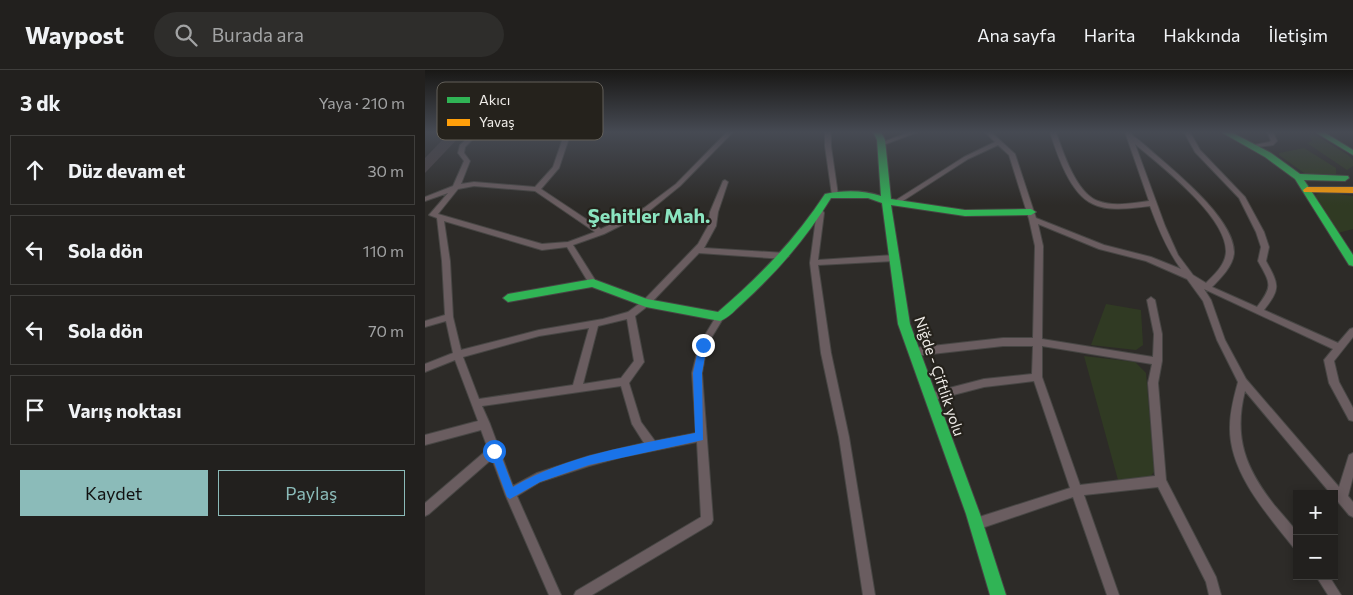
<!DOCTYPE html>
<html lang="tr">
<meta charset="utf-8">
<style>
body{margin:0;font-family:Commissioner,sans-serif;background:#2e2d2b;color:#f1f3f6}
.controls{position:absolute;right:15px;bottom:15px;display:grid;overflow:hidden;border-radius:0px;box-shadow:0 2px 8px #0003}
.controls button{width:45px;height:45px;display:grid;place-items:center;padding:0;border:0;border-bottom:1px solid #3f3e3c;background:#22201e;color:#f1f3f6;font:25px sans-serif}
.stop{position:absolute;width:15px;height:15px;margin:-11px;border:4px solid #1a73e8;border-radius:50%;background:#fff}
.stop.end{background:#1a73e8;border-color:#fff;box-shadow:0 1px 5px #0008}
.list{margin:0;padding:0;list-style:none}
h2{display:flex;justify-content:space-between;align-items:center;height:65px;margin:0;padding:0 20px;font-size:21px}
h2 small{font-size:16px;font-weight:400;color:#a2a3a4}
.list li{display:grid;grid-template-columns:32px 1fr auto;gap:15px;align-items:center;box-sizing:border-box;height:70px;margin:0 10px 10px;padding:0 10px;border:1px solid #3f3e3c;border-radius:0px}
.list b{display:block;font-size:19px;white-space:nowrap}
.list em{font-size:16px;font-style:normal;color:#a2a3a4}
.actions{display:flex;gap:10px;padding:15px 20px}
.actions a{flex:1;padding:11px 0;border:1px solid #8bbbb9;border-radius:0px;text-align:center;font-size:18px;color:#8bbbb9}
.actions .main{background:#8bbbb9;color:#111}
.icon{flex:none;width:28px;height:28px;fill:none;stroke:currentColor;stroke-width:2;stroke-linecap:round;stroke-linejoin:round}
.map{position:relative;flex:none;width:928px;height:525px;overflow:hidden}
header{display:flex;align-items:center;gap:30px;box-sizing:border-box;height:70px;padding:0 25px;background:#22201e;border-bottom:1px solid #3f3e3c}
header strong{font-size:24px}
nav{display:flex;gap:28px;margin-inline-start:auto;font-size:18px}
.search{width:350px;height:45px;background:#2e2d2b;display:flex;align-items:center;gap:12px;box-sizing:border-box;padding:0 18px;border-radius:28px;color:#a2a3a4;font-size:19px}
main{display:flex}
aside{flex:1;background:#22201e}
.map>svg:first-child{display:block}
.green{fill:#303a23}
.building{fill:#4a4143}
.lines{fill:none;stroke-linecap:round;stroke-linejoin:round}
.street-casing{stroke:#474644;stroke-width:2}
.fast-casing{stroke:#474644;stroke-width:2}
.slow-casing{stroke:#474644;stroke-width:2}
.street{fill:#6a5d60;fill-rule:evenodd}
.fast{fill:#30b455;fill-rule:evenodd}
.slow{fill:#ff9f0a;fill-rule:evenodd}
.route{fill:#1a73e8}
.labels{text-anchor:middle;dominant-baseline:central;stroke-width:4.5;stroke-linejoin:round;paint-order:stroke}
.street-label{font-size:15px;fill:#efece8;stroke:#25221c}
.district-label{font-size:20px;font-weight:bold;fill:#8be4c0;stroke:#25221c}
.key{fill:#25221c;stroke:#625f59;stroke-width:1}
.key-label{font-size:14px;fill:#efece8}
</style>
<header>
<strong>Waypost</strong>
<div class="search"><svg class="icon" aria-label="search" viewBox="0 0 24 24"><circle cx="10" cy="10" r="6"/><path d="M15 15l6 6"/></svg>Burada ara</div>
<nav><a>Ana sayfa</a><a>Harita</a><a>Hakkında</a><a>İletişim</a></nav>
</header>
<main>
<aside>
<h2>3 dk<small>Yaya · 210 m</small></h2>
<ul class="list">
<li><svg class="icon" aria-label="ahead" viewBox="0 0 24 24"><path d="M12 20V5M6 11l6-6 6 6"/></svg><div><b>Düz devam et</b></div><em>30 m</em></li>
<li><svg class="icon" aria-label="left" viewBox="0 0 24 24"><path d="M17 20v-9H6M10 6l-5 5 5 5"/></svg><div><b>Sola dön</b></div><em>110 m</em></li>
<li><svg class="icon" aria-label="left" viewBox="0 0 24 24"><path d="M17 20v-9H6M10 6l-5 5 5 5"/></svg><div><b>Sola dön</b></div><em>70 m</em></li>
<li><svg class="icon" aria-label="arrive" viewBox="0 0 24 24"><path d="M6 21V4h12l-3 4 3 4H6"/></svg><div><b>Varış noktası</b></div></li>
</ul>
<div class="actions"><a class="main">Kaydet</a><a>Paylaş</a></div>
</aside>
<div class="map">
<svg width="928" height="525" viewBox="0 0 928 525">
<rect width="100%" height="100%" fill="#2d2b28"/>
<g class="green">
<polygon points="889,64 923,85 928,90 928,96 922,100 882,73 887,71 884,65"/>
<polygon points="879,78 911,98 911,104 882,105 854,85 854,83"/>
<polygon points="898,122 928,126 928,159 913,163 891,130 890,125"/>
<polygon points="681,234 716,240 718,275 711,280 666,275"/>
<polygon points="659,286 710,292 721,303 729,402 724,408 693,410"/>
</g>
<polygon class="building" points="25,62 39,62 0,103 0,88"/>
<g class="lines">
<defs>
<g id="street">
<path d="M49,62H55L40,77L39,83L45,91L36,114L49,112L110,117L128,97L140,62H146L134,98L116,119L176,159L219,138L251,114L302,62H308L255,116L223,142L179,164L148,175L172,213L171,215H165L142,177L117,180L19,151L25,191L28,247L36,280L114,260L178,249L203,242L218,231L273,174L283,156L285,142L298,111L300,110L303,112L293,142L291,156L279,178L360,183L364,186L360,189L274,183L224,235L210,246L219,292L204,313L216,352L230,371L271,363L267,303L274,275L292,245H298L299,247L282,275L277,303L288,450L286,454L167,525H149L151,521L276,447L272,372L197,387L164,396L115,412L92,426L136,525H124L80,424L67,389L4,444L0,446V433L63,379L56,360L0,375V365L53,351L30,290L0,302V294L28,283L21,251L0,257V251L20,245L17,191L12,148L4,145L23,123L0,131V127L28,116L39,91L33,83L35,75ZM49,116L110,121L170,162L143,172L117,174L13,144L33,119ZM202,249L209,291L196,308L158,314L173,256ZM164,258L148,315L54,329L38,287L114,266ZM196,316L207,354L219,373L164,386L112,403L88,416L65,354L57,336Z"/>
<polygon points="400,62 406,62 406,76 413,125 410,127 407,125 400,76"/>
<polygon points="484,62 493,62 458,75 453,74"/>
<path d="M560,62H566L590,84L611,148L679,175L726,187L756,199C742,180 733,158 725,136C708,138 684,142 668,134C645,124 632,84 625,62H631C638,82 651,123 673,131C688,137 709,133 724,131L700,62H706L708,66C716,71 724,79 731,85C754,105 809,150 809,182C809,195 796,208 787,217L832,237C848,216 846,214 833,191L836,177L831,162L814,128L770,82L759,62H765L775,80L820,127L839,162L844,177L841,191C854,215 856,218 839,240L913,273L925,259L928,258V267L909,291L914,312L928,338V351L924,350L904,313L899,290L908,279L779,219L786,230L800,270L821,309L914,417L923,388L924,385L928,383V407L923,426L928,432V447L924,445L909,427V424H906L820,321C808,368 821,399 850,436C855,442 869,457 872,463C873,467 872,474 872,479L868,477C842,444 804,402 805,357C805,341 809,327 813,312L792,270L778,231L762,209L721,191L674,179L613,154L618,176L617,269L728,287L729,264L722,230L726,227L730,230L737,264V291L733,313L741,410L791,507L796,525H784L781,512L733,417L659,425L694,525H682L648,427L551,460L547,458L545,454L547,450L551,448L645,418L609,311L559,317L505,331L502,330L500,327L502,324L505,323L559,309L607,304L608,276H578L489,286L486,285L484,282L486,279L489,278L578,268H608L610,176L604,149L584,85L573,75L543,89L473,134H471L468,132L539,87L570,72ZM710,74C736,96 801,146 801,181C801,194 790,204 781,213L768,205L753,185L740,156ZM617,276L727,294L723,313L730,406L655,415L617,307Z"/>
<polygon points="842,62 848,62 852,71 848,75 824,78 824,76 844,72 846,71"/>
<polygon points="392,141 398,141 399,143 393,190 469,185 473,188 469,191 393,195 406,283 424,367 450,525 438,525 414,367 396,283 385,193"/>
<polygon points="891,506 904,506 916,525 903,525"/>
</g>
<g id="fast">
<path d="M448,62H456L460,70L466,129L540,140L606,139L611,142L606,145L540,146L466,135L485,254L555,444L581,525H565L541,444L473,254L457,133L443,128H406C382,167 353,201 319,232C312,238 304,248 295,251L221,237L167,217L83,232L78,228L83,224L168,209L222,229L293,242C334,207 370,170 400,124C418,120 439,120 456,126L452,70Z"/>
<polygon points="796,62 806,62 846,83 875,104 923,106 924,108 920,111 879,110 928,185 928,196 924,195 870,109 840,87"/>
<polygon points="890,62 899,62 928,80 928,85"/>
</g>
<polygon id="slow" points="882,117 928,117 928,123 879,122 878,120"/>
</defs>
<use href="#street" class="street-casing"/>
<use href="#fast" class="fast-casing"/>
<use href="#slow" class="slow-casing"/>
<use href="#street" class="street"/>
<use href="#fast" class="fast"/>
<use href="#slow" class="slow"/>
</g>
<linearGradient id="sky" x2="0" y2="1"><stop stop-color="#191816"/><stop offset="0.46" stop-color="#464a53"/><stop offset="1" stop-color="#464a53" stop-opacity="0"/></linearGradient>
<rect width="928" height="135" fill="url(#sky)"/>
<path class="route" d="M278,272L282,275L277,303L278,370L164,395L115,412L85,429L82,427L65,381L69,376L73,378L88,417C142,385 209,375 270,363L268,303L274,275Z"/>
<g class="labels">
<g class="street-label">
<text transform="translate(515 306) rotate(71)">Niğde - Çiftlik yolu</text>
</g>
<g class="district-label">
<text x="224" y="145">Şehitler Mah.</text>
</g>
</g>
<rect x="12" y="12" width="166" height="58" rx="8" class="key"/>
<rect x="22" y="27" width="23" height="6" fill="#30b455"/>
<rect x="22" y="49" width="23" height="7" fill="#ff9f0a"/>
<g class="key-label">
<text x="54" y="35">Akıcı</text>
<text x="54" y="57">Yavaş</text>
</g>
</svg>
<div class="controls">
<button>+</button>
<button>−</button>
</div>
<div class="stop" style="left:69px;top:381px"></div>
<div class="stop end" style="left:278px;top:275px"></div>
</div>
</main>
